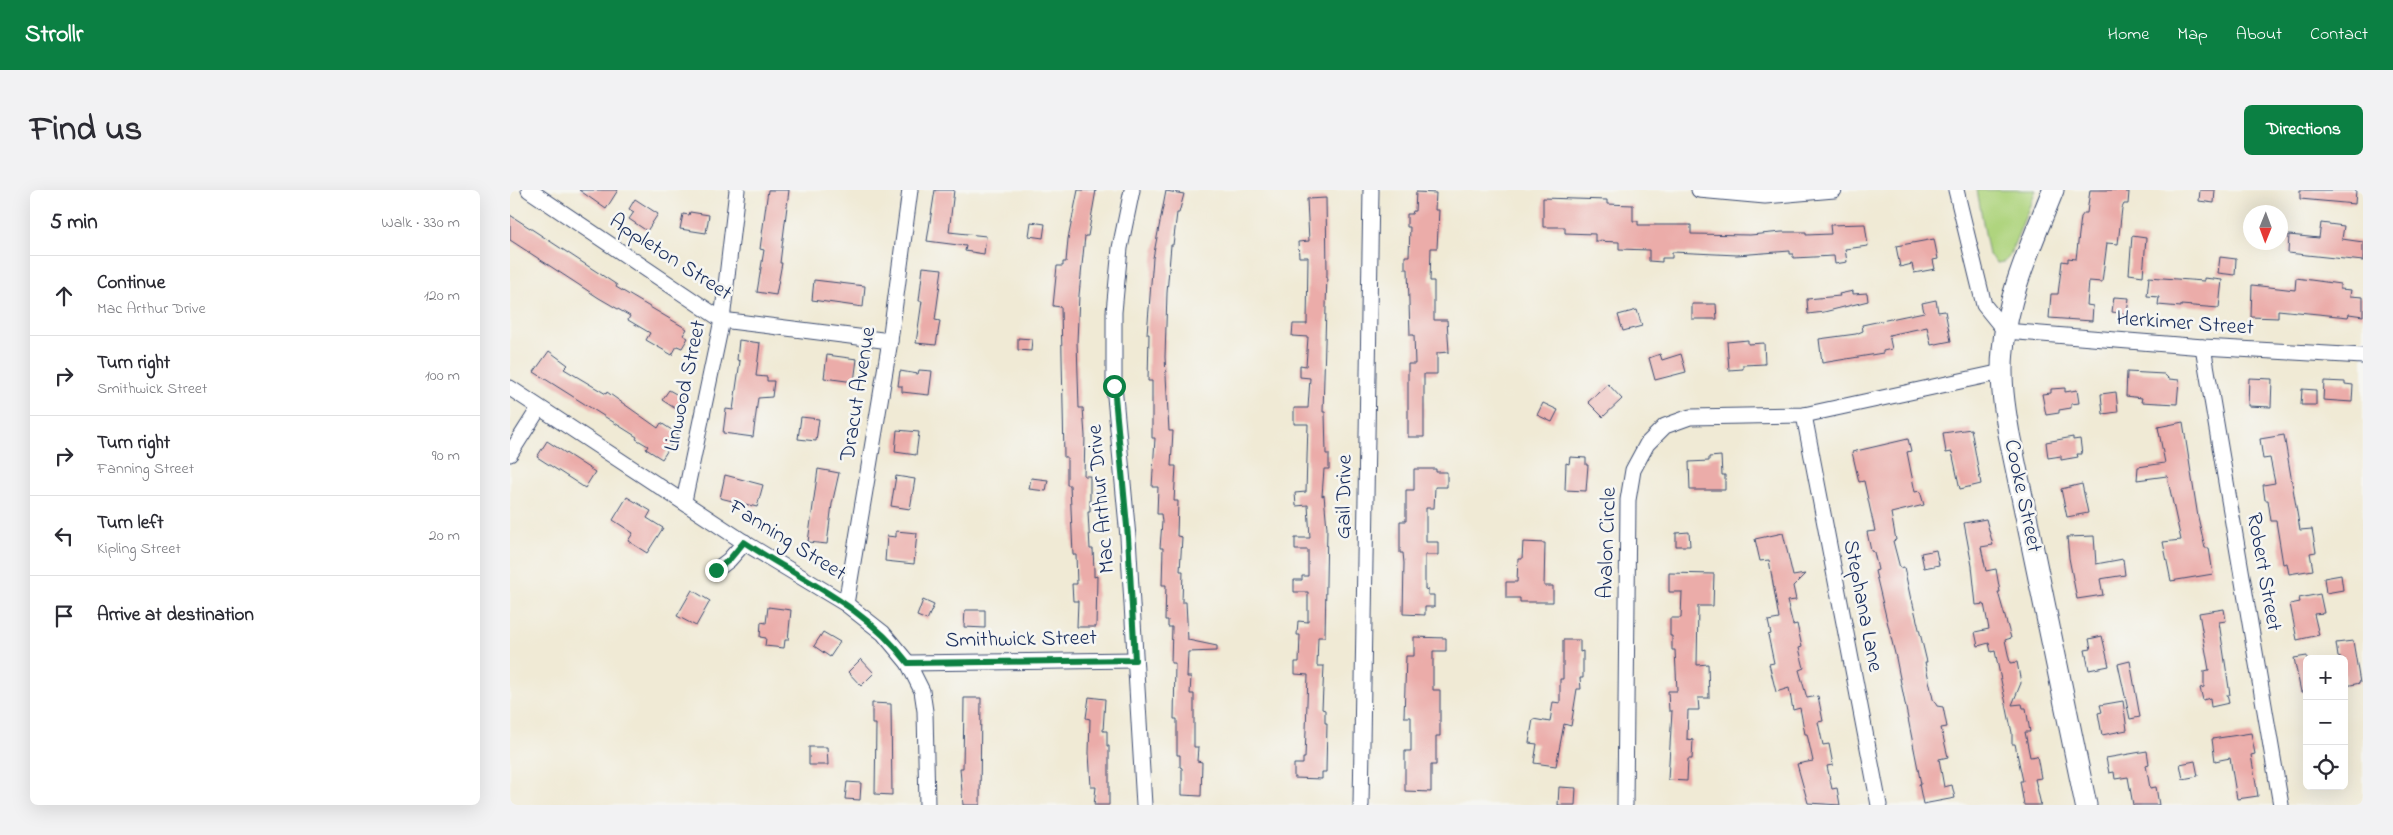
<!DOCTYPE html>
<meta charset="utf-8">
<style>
body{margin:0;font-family:"Indie Flower",sans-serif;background:#f2f2f3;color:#2b2b33}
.controls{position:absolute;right:15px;bottom:15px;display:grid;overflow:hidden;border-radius:8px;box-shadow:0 5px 20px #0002}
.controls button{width:45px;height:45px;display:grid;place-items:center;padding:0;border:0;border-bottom:1px solid #e1e1e2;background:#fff;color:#2b2b33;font:25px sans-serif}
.compass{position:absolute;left:1733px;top:15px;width:45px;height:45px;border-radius:50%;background:#fff;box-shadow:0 5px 20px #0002;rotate:181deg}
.stop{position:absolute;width:15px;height:15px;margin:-11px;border:4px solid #0b8043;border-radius:50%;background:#fff}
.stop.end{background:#0b8043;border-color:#fff;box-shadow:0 1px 5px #0008}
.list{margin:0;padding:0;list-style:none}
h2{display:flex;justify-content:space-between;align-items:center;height:65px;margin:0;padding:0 20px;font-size:21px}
h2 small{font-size:16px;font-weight:400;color:#7c7c81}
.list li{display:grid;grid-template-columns:32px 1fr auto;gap:15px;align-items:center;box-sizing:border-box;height:80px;padding:0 20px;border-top:1px solid #e1e1e2}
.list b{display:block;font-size:19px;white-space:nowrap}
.list p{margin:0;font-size:16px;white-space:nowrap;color:#7c7c81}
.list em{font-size:16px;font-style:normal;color:#7c7c81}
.icon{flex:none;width:28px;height:28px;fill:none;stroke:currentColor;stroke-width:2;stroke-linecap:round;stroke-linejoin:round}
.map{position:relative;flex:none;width:1853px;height:615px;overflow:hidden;border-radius:8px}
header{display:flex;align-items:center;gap:30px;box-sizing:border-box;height:70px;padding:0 25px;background:#0b8043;color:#fff}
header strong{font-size:24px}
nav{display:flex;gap:28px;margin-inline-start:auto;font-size:18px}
.intro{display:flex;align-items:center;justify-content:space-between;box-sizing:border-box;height:120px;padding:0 30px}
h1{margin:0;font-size:35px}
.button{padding:12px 22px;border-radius:8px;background:#0b8043;color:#fff;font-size:18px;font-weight:700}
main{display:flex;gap:30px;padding:0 30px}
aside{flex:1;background:#fff;border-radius:8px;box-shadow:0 5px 20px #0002}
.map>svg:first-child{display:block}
.green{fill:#afd47e;stroke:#65826e}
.building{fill:#ebaca9}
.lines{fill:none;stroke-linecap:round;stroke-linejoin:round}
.street-casing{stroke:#3b4b70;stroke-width:17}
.secondary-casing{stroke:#3b4b70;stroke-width:23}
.street{stroke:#fff;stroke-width:15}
.secondary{stroke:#fff;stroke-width:21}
.route{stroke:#0b8043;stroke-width:6}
.labels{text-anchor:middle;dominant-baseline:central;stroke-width:5;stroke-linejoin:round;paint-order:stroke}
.street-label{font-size:22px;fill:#1b2f5e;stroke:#f6f6f2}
</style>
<header>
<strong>Strollr</strong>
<nav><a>Home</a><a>Map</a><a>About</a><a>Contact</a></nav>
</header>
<div class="intro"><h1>Find us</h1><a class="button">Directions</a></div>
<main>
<aside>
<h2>5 min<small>Walk · 330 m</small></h2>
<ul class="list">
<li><svg class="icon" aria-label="ahead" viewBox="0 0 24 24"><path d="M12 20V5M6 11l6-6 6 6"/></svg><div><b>Continue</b><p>Mac Arthur Drive</p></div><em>120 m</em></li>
<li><svg class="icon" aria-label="right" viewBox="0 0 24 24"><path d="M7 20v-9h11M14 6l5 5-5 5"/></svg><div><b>Turn right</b><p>Smithwick Street</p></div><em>100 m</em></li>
<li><svg class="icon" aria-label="right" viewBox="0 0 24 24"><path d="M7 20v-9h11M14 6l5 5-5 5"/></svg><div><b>Turn right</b><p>Fanning Street</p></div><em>90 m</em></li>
<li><svg class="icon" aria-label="left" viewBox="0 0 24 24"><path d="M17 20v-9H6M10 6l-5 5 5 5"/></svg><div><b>Turn left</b><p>Kipling Street</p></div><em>20 m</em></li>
<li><svg class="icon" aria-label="arrive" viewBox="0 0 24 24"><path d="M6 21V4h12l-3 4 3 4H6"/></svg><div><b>Arrive at destination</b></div></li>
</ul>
</aside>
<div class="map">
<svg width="1853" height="615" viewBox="0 0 1853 615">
<rect width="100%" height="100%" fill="#f6f6f2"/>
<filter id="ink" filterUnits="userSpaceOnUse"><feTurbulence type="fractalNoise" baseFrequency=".02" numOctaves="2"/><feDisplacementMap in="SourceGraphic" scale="10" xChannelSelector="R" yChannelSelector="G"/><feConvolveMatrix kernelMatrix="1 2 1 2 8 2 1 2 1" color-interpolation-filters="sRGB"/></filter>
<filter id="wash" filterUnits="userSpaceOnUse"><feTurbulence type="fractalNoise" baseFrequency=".0096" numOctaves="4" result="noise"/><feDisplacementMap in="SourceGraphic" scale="20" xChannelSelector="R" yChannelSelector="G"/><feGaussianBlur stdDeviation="1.12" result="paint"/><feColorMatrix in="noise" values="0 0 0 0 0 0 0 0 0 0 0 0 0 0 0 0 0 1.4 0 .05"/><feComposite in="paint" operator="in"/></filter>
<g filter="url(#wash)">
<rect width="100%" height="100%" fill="#f0ead5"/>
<polygon class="green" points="1467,0 1526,0 1499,67 1494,72 1487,73 1479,65"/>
<g id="blocks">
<g class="building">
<polygon points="69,0 108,0 96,19"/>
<polygon points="258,0 279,0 270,73 272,73 266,105 247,102 254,60 250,59"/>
<polygon points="425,0 444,0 439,42 476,46 474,64 455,61 456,56 417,51"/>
<polygon points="568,0 586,0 578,46 575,46 569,105 567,152 569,218 573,218 575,246 574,286 580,286 580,322 578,322 580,359 583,359 584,380 584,387 587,386 586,437 567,437 568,411 563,411 562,394 567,394 566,365 563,365 560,295 557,295 557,267 554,267 551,117 543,116 547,76 553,76 553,72 556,72 558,49"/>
<polygon points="1580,0 1616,0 1616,2 1619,2 1618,14 1614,14 1612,18 1608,54 1597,53 1592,92 1579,91 1577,115 1583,116 1582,131 1539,128 1541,104 1548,104 1552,71 1558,72 1558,68 1566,69 1571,27 1574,23 1577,23"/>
<polygon points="1690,0 1705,0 1704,13 1689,11"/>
<polygon points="1790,0 1846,0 1845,14 1790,9"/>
<polygon points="656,1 674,4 669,23 667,23 663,55 661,55 657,103 655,167 659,241 663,241 661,276 666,276 664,311 668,311 667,346 672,347 670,381 673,381 672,412 676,412 678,450 707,456 707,461 678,462 677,487 681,487 680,504 684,504 684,557 688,557 687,571 692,572 691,606 672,605 672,578 670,577 670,565 667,565 667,529 664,529 665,473 661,473 662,437 658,437 658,430 655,430 656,395 652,395 653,358 650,358 652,332 651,324 647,324 648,297 642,297 645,248 642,248 642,191 638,191 639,144 637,144 643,68"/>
<polygon points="906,2 926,3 925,20 929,20 927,58 921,58 920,91 924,91 924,130 937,130 939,162 927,163 927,184 914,184 914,247 898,247 898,174 905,174 904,145 900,145 898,79 895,79 895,66 899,66 900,37 897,37 897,24 902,24 903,21 905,21"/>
<polygon points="816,8 817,83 813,222 815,222 816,264 819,264 819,279 814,279 812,306 814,305 817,338 815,447 808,447 807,476 814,476 812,519 815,520 815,533 817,533 816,582 812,582 812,589 784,588 784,574 793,574 793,568 795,568 798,485 785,484 785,472 789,472 790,445 787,445 788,431 798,432 798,402 784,402 784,390 792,390 792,386 798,386 798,360 785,360 785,348 800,348 798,315 786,316 785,303 796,302 798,234 784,234 784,218 798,218 800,188 790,187 790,175 796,176 798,147 782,146 783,134 797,134 798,67 789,67 788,52 799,51 797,9"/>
<polygon points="1033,8 1097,10 1097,14 1123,15 1123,31 1128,31 1128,35 1181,35 1181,44 1240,45 1272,42 1296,42 1296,45 1321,44 1320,35 1355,34 1358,56 1335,59 1337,72 1325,74 1324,66 1283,68 1283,64 1280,64 1280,61 1227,65 1162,62 1162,68 1152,68 1152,72 1139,71 1139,60 1109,59 1109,52 1085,51 1085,44 1055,43 1055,37 1033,37"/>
<polygon points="125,9 148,24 137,41 119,29 124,22 119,19"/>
<polygon points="180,22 199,25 196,43 170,39 173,24 179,25"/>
<polygon points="0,25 107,95 106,97 177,139 173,145 178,148 172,158 167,156 162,165 136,150 140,143 118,130 120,126 89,108 0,50"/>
<polygon points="521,32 535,34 533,48 519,46"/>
<polygon points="1811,33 1834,36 1832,49 1853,52 1853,71 1778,63 1779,45 1809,48"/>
<polygon points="1622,46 1636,48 1633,86 1619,84"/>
<polygon points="1424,49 1428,69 1423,70 1425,79 1404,83 1402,74 1390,77 1386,56"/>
<polygon points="1710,67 1726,69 1725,85 1708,83"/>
<polygon points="413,77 432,79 425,130 430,131 426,155 406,153 412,111 409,111"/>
<polygon points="1639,87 1694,91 1694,88 1712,90 1709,118 1671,115 1671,117 1648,115 1649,107 1637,106"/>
<polygon points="1786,88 1830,94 1830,99 1841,100 1840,106 1853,107 1853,126 1839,124 1838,127 1768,120 1768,128 1741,127 1742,95 1785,100"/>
<polygon points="304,90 355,96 353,117 302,110"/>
<polygon points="1343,101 1343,104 1357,103 1358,111 1314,122 1298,124 1297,109 1330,106 1329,104"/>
<polygon points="1604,107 1619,108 1617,124 1602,122"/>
<polygon points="1426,110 1428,122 1435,121 1441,151 1421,155 1417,137 1379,145 1382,159 1373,161 1373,163 1312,173 1309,149 1346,144 1353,141 1352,135 1414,122 1412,113"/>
<polygon points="1182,114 1206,114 1207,129 1182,129"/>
<polygon points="1127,120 1132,136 1113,141 1108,125"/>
<polygon points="508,148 522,149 521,161 508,160"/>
<polygon points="229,150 250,153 246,186 257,187 257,191 264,191 262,207 248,208 243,247 213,243 216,219 223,220 230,171 227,170"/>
<polygon points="1238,150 1238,154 1254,153 1255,174 1233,175 1233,179 1219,180 1217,152"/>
<polygon points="39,161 58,175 54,179 96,204 97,202 148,238 151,233 168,244 152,269 136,259 138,256 126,249 127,247 24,182"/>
<polygon points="1150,164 1152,170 1171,164 1176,182 1145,190 1139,168"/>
<polygon points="317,165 347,169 344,192 314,188"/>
<polygon points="409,180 422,181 419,205 392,202 392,196 388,196 390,181 408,184"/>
<polygon points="1617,182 1654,184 1659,189 1669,190 1667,214 1631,212 1632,208 1616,206"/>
<polygon points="1739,188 1762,189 1761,217 1738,216"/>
<polygon points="1814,191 1835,192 1835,194 1843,195 1842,212 1813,210"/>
<polygon points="1098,194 1112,209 1093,227 1078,212"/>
<polygon points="1555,198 1555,202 1567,200 1569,213 1561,214 1561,218 1549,220 1549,223 1536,225 1532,204 1541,203 1541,199"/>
<polygon points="1792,199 1806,200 1806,215 1791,215"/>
<polygon points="159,200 173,208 166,219 152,210"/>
<polygon points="1606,202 1608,222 1593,224 1591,204"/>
<polygon points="1033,213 1048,220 1042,232 1027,225"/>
<polygon points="291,227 309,229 306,251 288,249"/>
<polygon points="1673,232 1688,327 1695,358 1699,358 1703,384 1661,391 1653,352 1671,350 1657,286 1627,290 1628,277 1655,273 1648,237"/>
<polygon points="1461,239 1471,294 1450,299 1442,262 1436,263 1433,243"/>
<polygon points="387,240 409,242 406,265 385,262"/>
<polygon points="1774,245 1790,340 1802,339 1806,362 1800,363 1803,380 1779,384 1777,373 1773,374 1766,331 1761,331 1758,310 1755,310 1753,295 1765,293 1760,268 1753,269 1750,249"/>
<polygon points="1563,247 1563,250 1570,249 1572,264 1567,264 1568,267 1551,270 1551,266 1538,268 1536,252"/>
<polygon points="1398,249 1401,261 1397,262 1405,302 1410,301 1414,315 1381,323 1386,350 1383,351 1390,378 1394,377 1401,410 1402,410 1417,472 1415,472 1423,509 1427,516 1433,517 1437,537 1431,538 1438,567 1429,569 1434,597 1442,595 1445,608 1413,614 1409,594 1411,594 1386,468 1365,381 1368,380 1364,362 1361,361 1357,342 1365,341 1354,291 1349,292 1342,262"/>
<polygon points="37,251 85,282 75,298 27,267"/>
<polygon points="1211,266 1212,285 1215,285 1215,300 1180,300 1179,272 1199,271 1199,267"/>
<polygon points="1060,267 1076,268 1076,275 1078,275 1076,301 1055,300 1056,273 1059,274"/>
<polygon points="308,279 329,283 322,314 317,354 298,352"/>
<polygon points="904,279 926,279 926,282 937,282 937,297 925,297 924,318 916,318 916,352 928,352 928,365 915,365 915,399 918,400 918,405 924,405 924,417 915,417 915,425 893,424 894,373 893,363 890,363 890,331 896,331 896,300 904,300"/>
<polygon points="215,285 253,295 247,317 210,308"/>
<polygon points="386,286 405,289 400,319 381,316"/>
<polygon points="521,288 538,290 536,301 519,299"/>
<polygon points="1572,294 1578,323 1557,327 1551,299"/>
<polygon points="117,307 141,321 137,328 153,338 137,363 118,351 123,343 103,330"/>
<polygon points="1476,329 1483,355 1471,357 1476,381 1486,379 1490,402 1488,402 1501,448 1495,450 1500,473 1507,472 1511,493 1502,515 1512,514 1513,518 1516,518 1520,542 1515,542 1520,567 1527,566 1531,588 1525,589 1531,615 1514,615 1510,591 1513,591 1505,554 1502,554 1502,543 1485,461 1481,462 1479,453 1468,456 1465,442 1479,439 1474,414 1466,415 1462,376 1454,333"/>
<polygon points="386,341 407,343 404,374 375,371 377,346 386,347"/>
<polygon points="1179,342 1180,356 1166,356 1166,343"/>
<polygon points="1273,343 1283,386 1295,384 1283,396 1286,410 1277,411 1283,435 1287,434 1292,457 1289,458 1294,478 1289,480 1297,508 1308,506 1313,531 1308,532 1313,555 1319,554 1323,575 1317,576 1322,599 1327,598 1330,615 1298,613 1287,574 1303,571 1297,544 1295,544 1290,518 1283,520 1279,498 1266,502 1259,474 1264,473 1258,445 1261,444 1258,431 1269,429 1259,370 1250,371 1245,349"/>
<polygon points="1584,346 1586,374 1613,369 1615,385 1590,389 1593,405 1567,409 1559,368 1557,347"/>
<polygon points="1013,352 1035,353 1034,396 1043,396 1043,412 1010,412 1010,408 996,408 996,392 1007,392 1008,369 1012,369"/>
<polygon points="1426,360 1429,375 1414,378 1411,363"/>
<polygon points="1159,383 1204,384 1203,416 1188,416 1187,475 1198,474 1199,508 1188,508 1189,520 1178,520 1177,549 1183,550 1182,569 1178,569 1177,591 1158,590 1162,521 1159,521 1158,501 1167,501 1165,460 1162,460 1162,446 1160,446 1160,428 1171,428 1172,402 1159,402"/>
<polygon points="1831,385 1833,400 1816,403 1814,388"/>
<polygon points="182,400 200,411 186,436 167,426"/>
<polygon points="1810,404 1814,423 1804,424 1809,445 1787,450 1780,414 1790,412 1789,408"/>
<polygon points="413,410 424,415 417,430 407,426"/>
<polygon points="258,417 281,420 278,450 275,450 274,458 255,456 256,448 250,447 251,432 256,433"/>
<polygon points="1714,419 1716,431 1709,432 1720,505 1717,505 1719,513 1701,517 1700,508 1693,510 1690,498 1694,497 1694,481 1699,480 1689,423"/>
<polygon points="455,420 475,420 475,438 454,437"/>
<polygon points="313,442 330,452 320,467 304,456"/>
<polygon points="1592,446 1599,476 1579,480 1575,460 1581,459 1579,449"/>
<polygon points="904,447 936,448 936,461 923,461 923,500 930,500 930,546 926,546 926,575 921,575 921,602 895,601 895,561 901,561 901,527 894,527 896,466 904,466"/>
<polygon points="1053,450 1070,450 1070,462 1073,461 1073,488 1070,488 1071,499 1067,499 1061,536 1054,534 1046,576 1024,573 1027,554 1019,553 1023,529 1040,532 1043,512 1050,513 1050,489 1053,489"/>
<polygon points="1843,451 1850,493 1836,496 1834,469 1828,467 1826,453"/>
<polygon points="1797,466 1797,502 1791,502 1784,468"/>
<polygon points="351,469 364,483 351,496 338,482"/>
<polygon points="1620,471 1630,527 1620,529 1608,474"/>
<polygon points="579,507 595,509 593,541 597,541 597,556 599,556 599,615 584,615 586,597 581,597 579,563 580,529 576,528"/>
<polygon points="454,508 471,508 470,615 453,615 450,578 453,578"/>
<polygon points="1613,511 1617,540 1592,545 1588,523 1592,522 1590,515"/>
<polygon points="362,513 381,514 382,605 365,604 366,534 362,534"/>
<polygon points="1741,543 1745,564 1741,565 1748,606 1727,609 1720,568 1705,571 1702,549"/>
<polygon points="299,557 317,557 318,575 299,575"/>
<polygon points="1637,561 1639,574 1636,575 1640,598 1646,597 1649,615 1623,615 1618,587 1605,589 1604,582 1599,583 1596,568"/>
<polygon points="1685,571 1688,586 1673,589 1670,574"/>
<polygon points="337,592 351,593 350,610 335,609"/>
<polygon points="1049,597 1066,598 1065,615 1048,615"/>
</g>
</g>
</g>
<g filter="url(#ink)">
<use href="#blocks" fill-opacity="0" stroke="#3b4b70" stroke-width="1"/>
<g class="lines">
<defs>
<g id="street">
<polyline points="19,0 212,130 380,151"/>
<polyline points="622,0 610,58 604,122 604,196 618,347 634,615"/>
<polyline points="1189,0 1255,6 1324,0"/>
<polyline points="1446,0 1474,115 1495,141 1693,157 1853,166"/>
<polyline points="1693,157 1771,615"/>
<polyline points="0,198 240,356 336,414 373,443 398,473 412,501 415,521 417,615"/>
<polyline points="1294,225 1369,615"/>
<polyline points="0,264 29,218"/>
<polyline points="174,311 212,130 227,0"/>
<polyline points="206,380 219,370 235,352"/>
<polyline points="336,414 380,151 400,0"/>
<polyline points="398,473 625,470"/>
<polyline points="851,615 861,0"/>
<polyline points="1115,615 1118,310 1123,280 1137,254 1155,236 1180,227 1294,225 1492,182"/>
</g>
<path id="secondary" d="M1543,0C1523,51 1497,105 1493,160C1490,189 1494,216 1499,244L1576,615"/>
</defs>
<use href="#street" class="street-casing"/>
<use href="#secondary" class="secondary-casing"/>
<use href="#street" class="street"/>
<use href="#secondary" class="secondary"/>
</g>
</g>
<g class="lines" filter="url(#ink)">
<path class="route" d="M206,380L219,370L234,352C293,391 354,415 398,473L625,470L618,347L604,196"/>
</g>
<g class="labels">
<g class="street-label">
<text transform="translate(160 68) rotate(33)">Appleton Street</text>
<text transform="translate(1675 134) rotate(4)">Herkimer Street</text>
<text transform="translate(176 196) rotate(-78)">Linwood Street</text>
<text transform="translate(349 204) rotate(-81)">Dracut Avenue</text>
<text transform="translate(1512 306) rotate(78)">Cooke Street</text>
<text transform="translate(835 307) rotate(-89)">Gail Drive</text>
<text transform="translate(592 309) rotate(-95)">Mac Arthur Drive</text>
<text transform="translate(277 351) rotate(32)">Fanning Street</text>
<text transform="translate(1098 353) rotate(-88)">Avalon Circle</text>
<text transform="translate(1753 382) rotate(80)">Robert Street</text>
<text transform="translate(1352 416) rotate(79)">Stephana Lane</text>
<text transform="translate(511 450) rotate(-1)">Smithwick Street</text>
</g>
</g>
</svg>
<div class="controls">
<button>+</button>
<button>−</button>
<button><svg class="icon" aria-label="locate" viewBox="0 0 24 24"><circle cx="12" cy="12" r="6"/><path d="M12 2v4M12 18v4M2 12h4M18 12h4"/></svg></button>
</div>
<svg class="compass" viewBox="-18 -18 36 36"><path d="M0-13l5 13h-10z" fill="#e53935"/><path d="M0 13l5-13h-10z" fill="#7c7c81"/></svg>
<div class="stop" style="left:604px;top:196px"></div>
<div class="stop end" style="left:206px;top:380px"></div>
</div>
</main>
